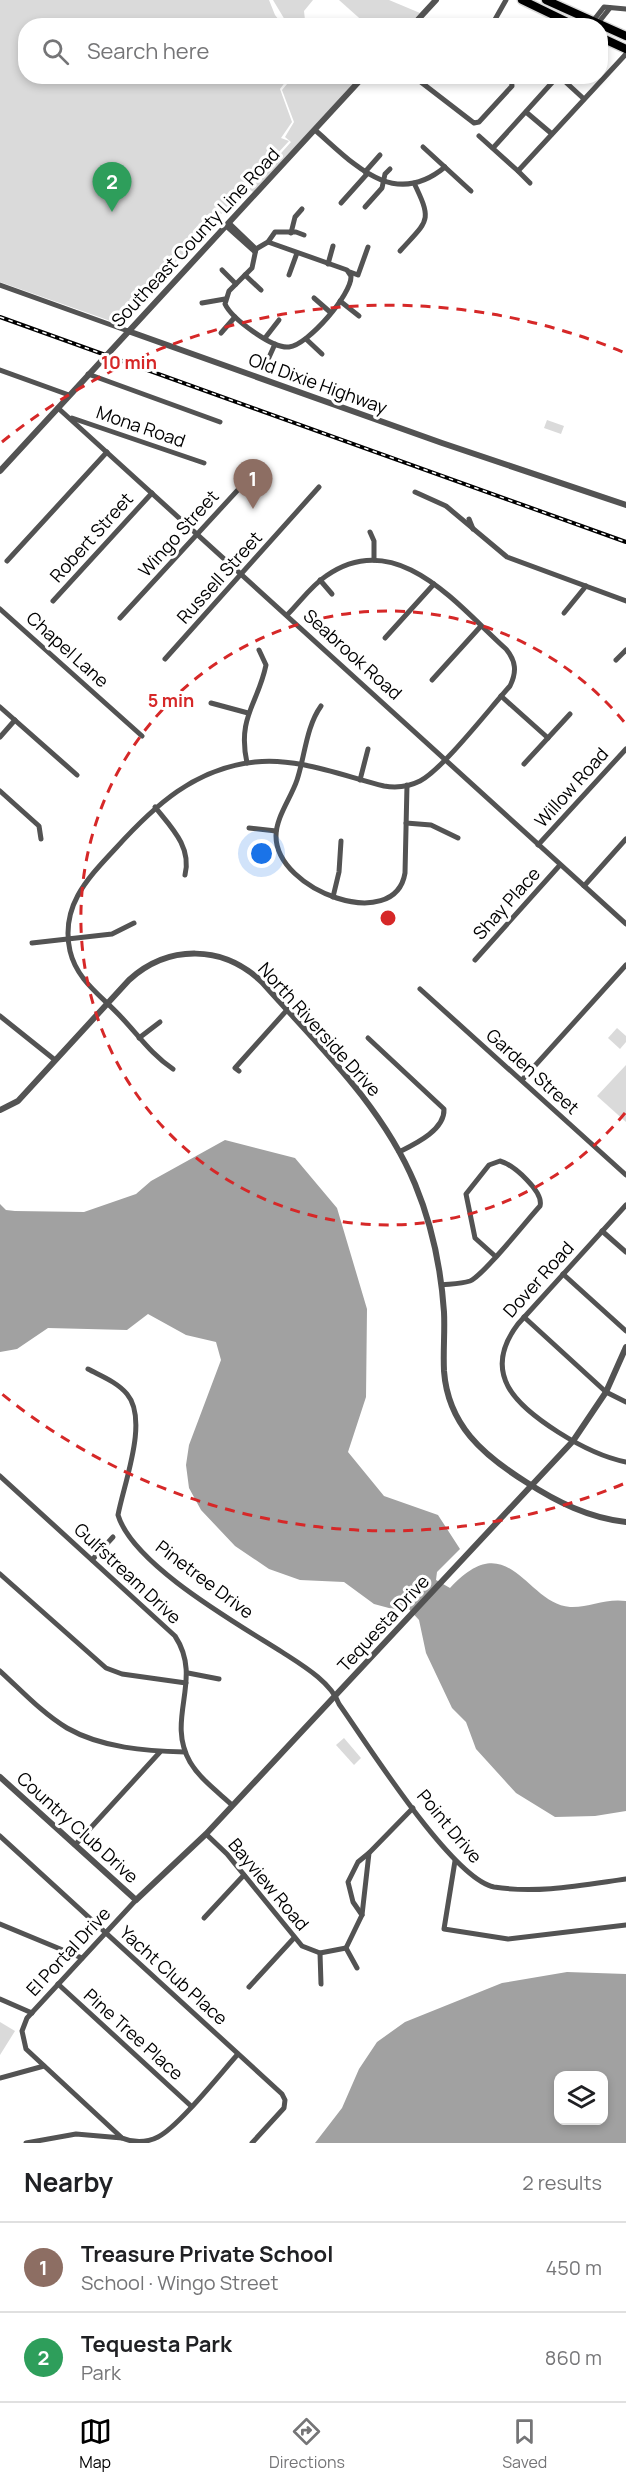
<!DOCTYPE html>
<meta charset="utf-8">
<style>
body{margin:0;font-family:Manrope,sans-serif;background:#f2f2f2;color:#202124}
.controls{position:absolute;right:18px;bottom:18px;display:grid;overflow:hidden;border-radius:12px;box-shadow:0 3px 9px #0003}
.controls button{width:54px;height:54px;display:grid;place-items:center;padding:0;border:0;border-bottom:2px solid #e0e0e0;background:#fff;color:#202124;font:30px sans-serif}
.you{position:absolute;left:262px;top:854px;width:21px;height:21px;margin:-15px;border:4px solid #fff;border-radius:50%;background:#1a73e8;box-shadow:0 0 0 9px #1a73e833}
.badge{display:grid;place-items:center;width:39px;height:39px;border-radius:50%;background:#000;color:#fff;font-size:20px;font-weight:700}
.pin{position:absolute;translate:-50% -50px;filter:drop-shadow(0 2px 3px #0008)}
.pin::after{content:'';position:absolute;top:32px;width:21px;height:18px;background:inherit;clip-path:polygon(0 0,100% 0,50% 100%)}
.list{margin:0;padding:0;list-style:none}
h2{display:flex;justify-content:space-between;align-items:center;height:78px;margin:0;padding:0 24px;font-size:26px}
h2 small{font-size:20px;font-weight:400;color:#757577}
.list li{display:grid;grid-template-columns:39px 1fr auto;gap:18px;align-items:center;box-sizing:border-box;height:90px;padding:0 24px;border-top:2px solid #e0e0e0}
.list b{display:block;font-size:22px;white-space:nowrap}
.list p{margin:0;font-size:20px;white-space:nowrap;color:#757577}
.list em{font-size:20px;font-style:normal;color:#757577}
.icon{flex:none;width:33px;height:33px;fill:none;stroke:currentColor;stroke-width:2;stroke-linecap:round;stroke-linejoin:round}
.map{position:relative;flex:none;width:626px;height:2143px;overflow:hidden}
.search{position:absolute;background:#fff;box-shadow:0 3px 9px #0003;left:18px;right:18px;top:18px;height:66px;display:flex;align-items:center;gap:15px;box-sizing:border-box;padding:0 21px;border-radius:24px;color:#757577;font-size:22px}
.sheet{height:258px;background:#fff}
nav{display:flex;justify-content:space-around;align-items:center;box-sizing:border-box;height:84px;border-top:2px solid #e0e0e0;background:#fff;font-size:16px;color:#757577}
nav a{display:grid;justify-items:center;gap:3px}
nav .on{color:#000}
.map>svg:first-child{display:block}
.green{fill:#dadada}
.water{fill:#a1a1a1;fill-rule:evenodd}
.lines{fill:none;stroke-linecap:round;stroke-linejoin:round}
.primary-casing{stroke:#dbdbdb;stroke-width:11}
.minor{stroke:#535353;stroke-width:5}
.tertiary{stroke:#535353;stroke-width:6}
.primary{stroke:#000;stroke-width:8}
.rail-casing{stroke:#000;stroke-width:4}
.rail{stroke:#fff;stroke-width:1.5;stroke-dasharray:4.5;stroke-linecap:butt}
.ring{fill:none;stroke:#d62828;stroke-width:3;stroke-dasharray:10 8}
.labels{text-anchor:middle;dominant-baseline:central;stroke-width:6;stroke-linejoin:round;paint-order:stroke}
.street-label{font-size:18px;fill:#000;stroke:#fff}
.centre{fill:#d62828;stroke:#fff;stroke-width:3}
.ring-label{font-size:18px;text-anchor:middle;font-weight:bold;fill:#d62828;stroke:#fff;stroke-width:6;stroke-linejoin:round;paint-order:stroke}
</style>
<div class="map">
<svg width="626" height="2143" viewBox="0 0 626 2143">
<rect width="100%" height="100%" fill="#fff"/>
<g class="green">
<polygon points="0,0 269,0 275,15 283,25 26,26 26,76 289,77 280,89 292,122 281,138 289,141 119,324 0,282"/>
<polygon points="273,0 313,0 304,11 305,20 311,25 288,25"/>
<polygon points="339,0 389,0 420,13 408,25 367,25"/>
<polygon points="293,77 360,77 253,192 249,189 291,142 285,137 294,122 282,90"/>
<polygon points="547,420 564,426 561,434 544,428"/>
<polygon points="617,1028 626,1036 626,1042 620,1049 608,1038"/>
<polygon points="626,1065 626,1122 597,1096"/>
<polygon points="344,1738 361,1758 354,1765 336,1745"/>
<polygon points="0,2022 15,2031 0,2055"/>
</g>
<g class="water">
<path d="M225,1140L295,1158L337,1208L367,1309L366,1397L348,1452L384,1496L438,1515L460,1549L437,1572L436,1580L450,1588C509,1524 526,1604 570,1607C589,1608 605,1598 626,1601V1811L595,1816L555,1817L516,1793L476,1749L466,1722L452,1708L426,1653L419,1620L408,1608L400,1611L374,1604L344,1582L300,1580L269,1569L235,1546L201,1510L189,1488L186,1465L189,1445L221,1360L216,1342L186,1335L148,1314L127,1330L48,1328L17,1349L0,1352V1204L6,1210L15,1211L84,1212L136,1194L151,1181Z"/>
<path d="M567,1972L626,1974V2143H315L342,2108L359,2069L377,2042L405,2022L502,1983ZM558,2076H604V2120H558Z"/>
</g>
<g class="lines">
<defs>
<g id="primary">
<polyline points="522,0 576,26"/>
<polyline points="546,0 626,36"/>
<polyline points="600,37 626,49"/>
</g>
</defs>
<use href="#primary" class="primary-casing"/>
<g class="minor">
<polyline points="593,21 604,7 626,9"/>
<polyline points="598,23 610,8"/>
<polyline points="494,26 493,23 506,0"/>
<polyline points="413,76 474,123 479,122 512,86 511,76"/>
<polyline points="559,76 584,99"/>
<polyline points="526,112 552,134"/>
<path d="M315,130C353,163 393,210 445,167"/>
<polyline points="479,136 518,171 626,54"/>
<polyline points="423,147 471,191"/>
<polyline points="493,148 558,76"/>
<polyline points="518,171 530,183"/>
<polyline points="365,172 380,155"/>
<polyline points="341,203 367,174"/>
<polyline points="365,207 382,188 385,174 390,169"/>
<polyline points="229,223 256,249"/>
<polyline points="226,226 255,252"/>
<polyline points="291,233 295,217 302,209"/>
<path d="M256,249L252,268L229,291L225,304C232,319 273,349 289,347C308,345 352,294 351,276L347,270L268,242"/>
<polyline points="256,249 268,242 275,232 296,232 304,235"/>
<path d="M400,251C428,220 433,222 414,183"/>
<polyline points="328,264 333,246"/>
<polyline points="222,270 236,284"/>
<polyline points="350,272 358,275 368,247"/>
<polyline points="245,275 261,290"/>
<polyline points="289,275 297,253"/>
<polyline points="0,285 128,331"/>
<polyline points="314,298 330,312"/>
<polyline points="340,301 359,316"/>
<polyline points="202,303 225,299"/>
<polyline points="221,333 235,317"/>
<polyline points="265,338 279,320"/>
<polyline points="306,339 322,354"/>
<polyline points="266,364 275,344"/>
<polyline points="0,370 69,395"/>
<polyline points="88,374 220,422"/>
<polyline points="58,408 626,924"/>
<polyline points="72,418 204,463"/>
<polyline points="415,492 446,506 507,557 626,601"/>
<polyline points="469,519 473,529"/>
<polyline points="370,532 374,541 374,560"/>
<polyline points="7,561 107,452"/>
<polyline points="320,580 332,594"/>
<polyline points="53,601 152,493"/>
<polyline points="0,609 142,736"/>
<polyline points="564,613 586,586"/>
<polyline points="120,618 247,480 253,465"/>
<polyline points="385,638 434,584"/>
<polyline points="165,659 319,487"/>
<polyline points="616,660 626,650"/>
<polyline points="432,680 481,626"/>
<polyline points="501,696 548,738"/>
<polyline points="211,703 248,713"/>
<path d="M321,706C306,727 305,756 297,780C291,798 276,817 276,836C276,891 395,934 405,873L407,785"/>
<polyline points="0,707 77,775"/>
<polyline points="0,737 15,720"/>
<path d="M247,763C237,717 258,704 266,665L259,650"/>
<polyline points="524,764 570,714"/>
<polyline points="360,780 368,749"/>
<polyline points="0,791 39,826 41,839"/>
<path d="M155,807C171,827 192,847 185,875"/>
<polyline points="406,823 431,825 458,838"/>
<polyline points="249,828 276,831"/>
<polyline points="538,845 626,749"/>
<polyline points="584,886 626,839"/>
<polyline points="333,897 339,872 341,841"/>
<polyline points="32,943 112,934 134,923"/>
<polyline points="475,960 560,865"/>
<polyline points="420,989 626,1175"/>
<polyline points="0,1016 55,1060"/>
<polyline points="139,1038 160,1022"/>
<path d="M368,1038L444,1109C445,1130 415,1144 399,1152"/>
<path d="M173,1069C152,1055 139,1036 122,1018C102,996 77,981 70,951C60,906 88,878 116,848C154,806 195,768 255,762C297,757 343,776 384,786C396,788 408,787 420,781C443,769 490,708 510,686C517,672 516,661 506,649C458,606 397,526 326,576C311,586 300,602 287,615"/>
<polyline points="239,1071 235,1068 287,1010"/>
<polyline points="522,1080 626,965"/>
<path d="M626,1205L518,1324C480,1374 517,1406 558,1432C580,1446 601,1457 626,1462"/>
<polyline points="602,1231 626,1252"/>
<polyline points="563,1274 626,1331"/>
<path d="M442,1285C451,1284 461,1284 470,1281C483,1276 527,1220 540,1206C544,1192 514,1165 500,1161L489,1165L466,1194L475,1238L495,1256"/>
<polyline points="524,1317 606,1392 626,1402"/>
<path d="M88,1369C101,1376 117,1382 127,1394C149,1420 124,1483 118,1515C133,1565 238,1624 282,1652C302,1665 331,1682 339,1704C366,1742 452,1879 494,1887C538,1894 583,1885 626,1879"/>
<path d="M0,1476L175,1636C204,1680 165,1718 190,1762C200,1779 218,1792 232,1805"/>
<polyline points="92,1560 113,1537"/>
<polyline points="0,1574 106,1668 122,1674 186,1683"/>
<path d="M0,1671C21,1690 42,1713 67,1728C102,1748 146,1751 185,1752"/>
<polyline points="188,1673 219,1679"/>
<polyline points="206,1834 227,1854 302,1946 320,1953 346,1948"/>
<polyline points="0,1836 282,2094 285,2100 284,2108 252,2143"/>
<polyline points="75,1845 160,1752"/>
<polyline points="455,1861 444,1929 508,1939 626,1925"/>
<path d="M136,1900L27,2018L22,2031L26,2049L122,2138C134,2143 146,2143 158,2137C179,2126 220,2074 238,2054"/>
<polyline points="362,1915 353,1902 348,1882 358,1862 369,1853"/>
<polyline points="204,1918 244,1875"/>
<polyline points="0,1924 82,1958"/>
<polyline points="320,1953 321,1984"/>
<polyline points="357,1968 346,1948 362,1915 369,1853 413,1808"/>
<polyline points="58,1984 191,2106"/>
<polyline points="249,1987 294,1938"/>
<polyline points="0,1999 32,2013"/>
<polyline points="0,2078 44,2066"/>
<polyline points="26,2143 76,2134 122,2138"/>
</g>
<g class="tertiary">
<polyline points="412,26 436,0"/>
<polyline points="128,331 442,443 626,505"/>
<polyline points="0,471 364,76"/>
<path d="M0,1110L18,1101L129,980C169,944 223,945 262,982C317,1044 382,1105 415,1184C432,1225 441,1268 444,1312C445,1331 443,1351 444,1371C448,1425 483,1455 526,1482C557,1502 589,1518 626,1522"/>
<polyline points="0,1777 136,1900 206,1834 573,1441 606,1392 626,1347"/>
</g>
<use href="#primary" class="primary"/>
<defs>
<polyline id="rail" points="0,317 626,542"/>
</defs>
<use href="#rail" class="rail-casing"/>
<use href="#rail" class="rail"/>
</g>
<g class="ring">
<path d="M625 1113A307 307 0 1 1 625 723"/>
<path d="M623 1484A613 613 0 0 1 2 1394M2 442A613 613 0 0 1 623 352"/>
</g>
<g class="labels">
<g class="street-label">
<text transform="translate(195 237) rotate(-47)">Southeast County Line Road</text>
<text transform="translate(318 383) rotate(20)">Old Dixie Highway</text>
<text transform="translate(141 426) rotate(19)">Mona Road</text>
<text transform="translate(178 533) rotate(-48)">Wingo Street</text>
<text transform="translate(91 537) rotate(-48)">Robert Street</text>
<text transform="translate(219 577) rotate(-48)">Russell Street</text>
<text transform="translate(68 649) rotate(42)">Chapel Lane</text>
<text transform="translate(353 654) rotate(42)">Seabrook Road</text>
<text transform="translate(571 787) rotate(-48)">Willow Road</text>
<text transform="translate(506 903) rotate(-48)">Shay Place</text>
<text transform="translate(320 1029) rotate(48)">North Riverside Drive</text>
<text transform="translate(533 1071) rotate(42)">Garden Street</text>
<text transform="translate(538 1279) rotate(-48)">Dover Road</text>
<text transform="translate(128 1573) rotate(43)">Gulfstream Drive</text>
<text transform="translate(205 1579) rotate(37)">Pinetree Drive</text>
<text transform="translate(383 1623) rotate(-47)">Tequesta Drive</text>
<text transform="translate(450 1826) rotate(50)">Point Drive</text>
<text transform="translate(78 1827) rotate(42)">Country Club Drive</text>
<text transform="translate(269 1884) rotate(50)">Bayview Road</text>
<text transform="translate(68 1951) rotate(-47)">El Portal Drive</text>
<text transform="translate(174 1975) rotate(42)">Yacht Club Place</text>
<text transform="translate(134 2034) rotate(42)">Pine Tree Place</text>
</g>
</g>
<circle cx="388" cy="918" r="9" class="centre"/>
<g class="ring-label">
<text x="129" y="369">10 min</text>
<text x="171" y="707">5 min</text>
</g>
</svg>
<div class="controls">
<button><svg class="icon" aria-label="layers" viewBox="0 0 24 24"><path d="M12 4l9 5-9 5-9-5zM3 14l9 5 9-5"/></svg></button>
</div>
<div class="you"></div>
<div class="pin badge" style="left:253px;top:509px;background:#8d6e63">1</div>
<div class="pin badge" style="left:112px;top:212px;background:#2e9e5b">2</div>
<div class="search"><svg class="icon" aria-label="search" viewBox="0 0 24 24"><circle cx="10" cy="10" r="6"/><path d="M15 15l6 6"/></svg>Search here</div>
</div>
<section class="sheet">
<h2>Nearby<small>2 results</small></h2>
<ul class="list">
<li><span class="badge" style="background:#8d6e63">1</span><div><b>Treasure Private School</b><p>School · Wingo Street</p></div><em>450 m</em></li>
<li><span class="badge" style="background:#2e9e5b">2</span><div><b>Tequesta Park</b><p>Park</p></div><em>860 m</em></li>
</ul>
</section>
<nav>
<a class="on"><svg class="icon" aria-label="map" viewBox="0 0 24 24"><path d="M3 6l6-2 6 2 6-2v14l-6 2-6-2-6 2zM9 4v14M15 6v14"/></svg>Map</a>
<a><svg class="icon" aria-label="directions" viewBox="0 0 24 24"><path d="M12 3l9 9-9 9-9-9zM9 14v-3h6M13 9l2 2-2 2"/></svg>Directions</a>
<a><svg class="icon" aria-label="saved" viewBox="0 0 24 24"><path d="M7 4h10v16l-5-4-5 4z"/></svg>Saved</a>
</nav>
